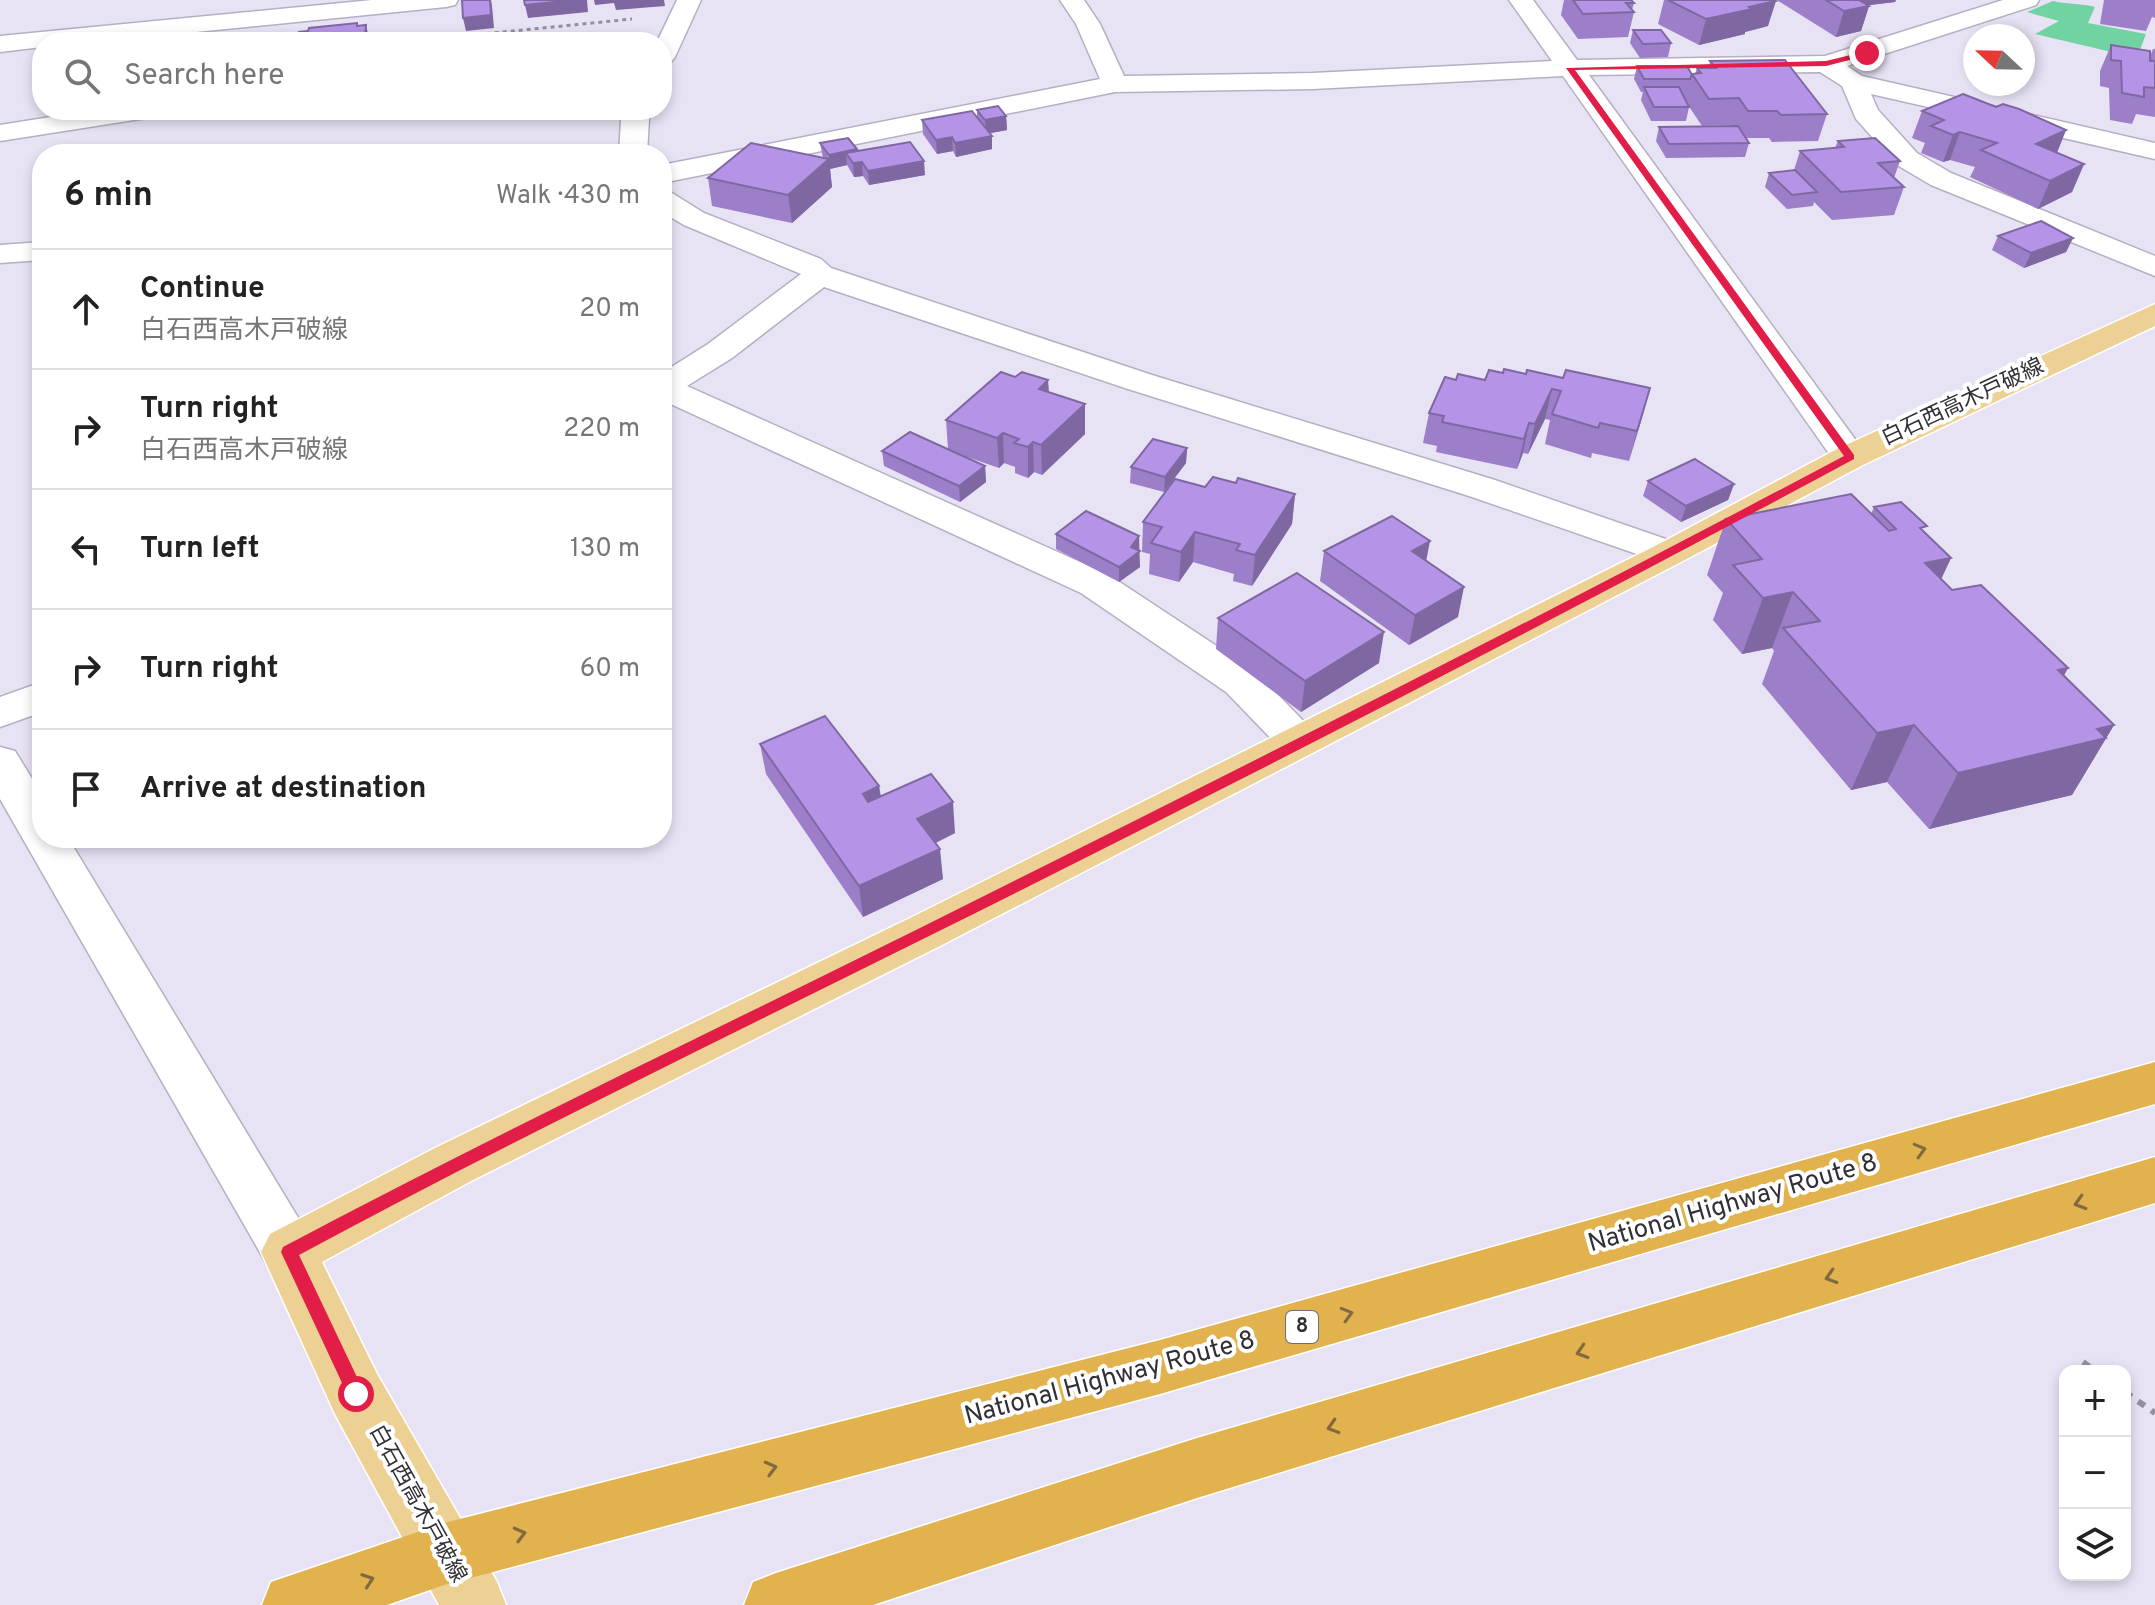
<!DOCTYPE html>
<meta charset="utf-8">
<style>
body{margin:0;font-family:Overpass,"Noto Sans JP",sans-serif;background:#f6f6f6;color:#222}
.controls{position:absolute;right:24px;bottom:24px;display:grid;overflow:hidden;border-radius:16px;box-shadow:0 4px 12px #0003}
.controls button{width:72px;height:72px;display:grid;place-items:center;padding:0;border:0;border-bottom:2px solid #e0e0e0;background:#fff;color:#222;font:40px sans-serif}
.compass{position:absolute;left:1963px;top:24px;width:72px;height:72px;border-radius:50%;background:#fff;box-shadow:0 4px 12px #0003;rotate:292deg}
.stop{position:absolute;width:24px;height:24px;margin:-18px;border:6px solid #e11d48;border-radius:50%;background:#fff}
.stop.end{background:#e11d48;border-color:#fff;box-shadow:0 2px 8px #0008}
.list{margin:0;padding:0;list-style:none}
h2{display:flex;justify-content:space-between;align-items:center;height:104px;margin:0;padding:0 32px;font-size:34px}
h2 small{font-size:26px;font-weight:400;color:#767676}
.list li{display:grid;grid-template-columns:52px 1fr auto;gap:24px;align-items:center;box-sizing:border-box;height:120px;padding:0 32px;border-top:2px solid #e0e0e0}
.list b{display:block;font-size:30px;white-space:nowrap}
.list p{margin:0;font-size:26px;white-space:nowrap;color:#767676}
.list em{font-size:26px;font-style:normal;color:#767676}
.icon{flex:none;width:44px;height:44px;fill:none;stroke:currentColor;stroke-width:2;stroke-linecap:round;stroke-linejoin:round}
.map{position:relative;flex:none;width:2155px;height:1605px;overflow:hidden}
.search{position:absolute;background:#fff;box-shadow:0 4px 12px #0003;left:32px;top:32px;width:640px;height:88px;display:flex;align-items:center;gap:20px;box-sizing:border-box;padding:0 28px;border-radius:32px;color:#767676;font-size:30px}
.panel{position:absolute;background:#fff;box-shadow:0 4px 12px #0003;left:32px;top:144px;width:640px;height:704px;border-radius:32px}
.map>svg:first-child{display:block}
.green{fill:#71d2a2}
.lines{fill:none;stroke-linecap:round;stroke-linejoin:round}
.minor-casing{stroke:#b5afc1;stroke-width:3}
.major-casing{stroke:#fff;stroke-width:3}
.highway-casing{stroke:#fff;stroke-width:3}
.path-far1{stroke:#948f9d;stroke-width:3;stroke-dasharray:4 4;stroke-linecap:butt}
.path{stroke:#948f9d;stroke-width:6;stroke-dasharray:8 8;stroke-linecap:butt}
.minor{fill:#fff;fill-rule:evenodd}
.major{fill:#edd194;fill-rule:evenodd}
.highway{fill:#e1b24d;fill-rule:evenodd}
.wall{fill:#9c7fc8}
.shaded-wall{fill:#7f68a2}
.building{fill:#b594e8;stroke:#7f68a2;stroke-width:2}
.oneway{stroke:#816a41}
.route{fill:#e11d48}
.labels{text-anchor:middle;dominant-baseline:central;stroke-width:8;stroke-linejoin:round;paint-order:stroke}
.shield{fill:#fff;stroke:#706e73;stroke-width:2}
.shield-label{font-size:20px;font-weight:bold;fill:#323037}
.street-label{font-size:22px;fill:#323037;stroke:#fff}
.near-street-label{font-size:26px;fill:#323037;stroke:#fff}
</style>
<div class="map">
<svg width="2155" height="1605" viewBox="0 0 2155 1605">
<rect width="100%" height="100%" fill="#e8e2f5"/>
<path class="green" d="M2053,1C2069,5 2082,3 2095,7L2088,23L2146,34L2137,58L2035,34L2059,21L2027,12Z"/>
<g class="lines">
<defs>
<g id="minor">
<polygon points="372,0 458,0 455,5 446,7 96,42 42,42 42,47 0,52 0,36"/>
<polygon points="677,0 701,0 675,57 671,62 662,65 662,42 657,42"/>
<polygon points="1060,0 1084,0 1100,24 1124,76 1313,73 1552,61 1509,0 1533,0 1577,60 1825,56 2003,0 2039,0 2036,5 1847,66 1862,76 2155,143 2155,159 1871,94 1878,110 1917,153 1951,173 2155,256 2155,276 1931,185 1897,165 1856,119 1842,86 1820,72 1589,75 1868,457 1863,465 1850,468 1837,465 1563,76 1313,89 1115,92 662,183 662,165 1100,79 1076,24"/>
<polygon points="95,110 160,110 157,116 147,118 0,141 0,125"/>
<polygon points="626,110 652,110 649,119 647,154 619,154 621,119"/>
<polygon points="662,190 672,193 704,213 821,259 831,268 1152,375 1495,480 1683,545 1689,553 1683,561 1670,565 1657,561 1469,496 1128,389 824,287 732,358 687,386 1109,575 1256,672 1313,731 1319,741 1313,751 1298,756 1283,751 1226,692 1081,593 662,400 662,373 708,344 801,274 684,225 662,212"/>
<polygon points="42,242 42,260 0,263 0,245"/>
<polygon points="42,682 42,712 0,727 0,697"/>
<polygon points="0,747 15,751 42,795 42,838 68,838 308,1234 317,1252 308,1270 289,1277 270,1270 0,799"/>
</g>
<polygon id="major" points="2155,304 2155,326 1863,465 1683,561 942,945 473,1180 322,1262 377,1374 497,1582 506,1605 439,1605 335,1414 261,1252 270,1234 435,1148 908,919 1657,545 1837,449"/>
<g id="highway">
<polygon points="2155,1062 2155,1104 1160,1394 444,1585 387,1605 262,1605 271,1582 444,1523 1160,1340"/>
<polygon points="2155,1157 2155,1203 1197,1498 873,1605 744,1605 753,1582 776,1573 1197,1438"/>
</g>
</defs>
<use href="#minor" class="minor-casing"/>
<use href="#major" class="major-casing"/>
<use href="#highway" class="highway-casing"/>
<polyline class="path-far1" points="463,36 632,19"/>
<g class="path">
<polyline points="2083,1362 2095,1371"/>
<polyline points="2125,1392 2155,1413"/>
</g>
<use href="#minor" class="minor"/>
<use href="#major" class="major"/>
<use href="#highway" class="highway"/>
</g>
<g class="wall">
<polygon points="1564,0 1631,0 1634,3 1632,10 1634,12 1628,37 1578,39 1561,15"/>
<polygon points="1664,0 1774,0 1768,26 1745,32 1745,34 1699,45 1658,24"/>
<polygon points="1777,0 1896,0 1895,2 1868,5 1869,6 1861,31 1836,37"/>
<polygon points="2104,0 2155,0 2155,18 2152,17 2146,31 2100,24"/>
<polygon points="1633,30 1671,43 1668,57 1640,58 1630,43"/>
<polygon points="2111,45 2150,56 2153,49 2155,49 2155,117 2136,114 2132,124 2110,120 2109,88 2100,86 2100,71"/>
<polygon points="1710,61 1827,114 1818,141 1772,142 1769,138 1746,138 1749,143 1745,157 1666,158 1656,141 1659,127 1732,126 1731,125 1702,126 1688,105 1689,107 1686,121 1651,121 1641,100 1643,92 1641,92 1634,79 1637,66 1695,74 1697,68 1709,68"/>
<polygon points="1996,107 2066,130 2057,153 2084,164 2072,192 2038,209 1970,177 1975,167 1950,160 1943,162 1921,153 1925,143 1912,138 1922,111"/>
<polygon points="977,110 1006,116 1007,130 990,133 992,149 956,157 953,151 937,154 923,134 922,120 977,118"/>
<polygon points="1838,141 1900,161 1894,178 1904,187 1894,215 1832,220 1814,202 1813,206 1787,209 1765,187 1769,173 1794,170 1800,151 1835,148"/>
<polygon points="820,143 857,151 925,175 869,185 863,176 854,177 847,165 830,169 832,187 792,223 712,206 708,178 823,158"/>
<polygon points="1998,236 2073,238 2066,252 2024,268 1992,250"/>
<polygon points="1503,373 1526,374 1650,388 1629,461 1592,453 1591,458 1545,444 1550,420 1545,419 1528,454 1523,453 1517,469 1436,452 1437,446 1423,443 1429,413 1456,380 1485,380"/>
<polygon points="1015,377 1048,380 1049,392 1085,404 1085,434 1042,475 1034,472 1028,478 1015,473 1015,467 1004,463 999,468 961,455 985,466 986,482 960,502 884,466 882,451 948,449 946,420"/>
<polygon points="1187,448 1186,463 1164,492 1130,483 1131,467"/>
<polygon points="1648,481 1734,484 1728,500 1681,522 1643,496"/>
<polygon points="1236,483 1295,494 1292,524 1252,586 1233,581 1234,574 1193,562 1179,582 1149,574 1150,554 1142,552 1143,522 1205,487"/>
<polygon points="1874,507 1924,532 1951,558 1941,579 1952,590 2068,668 2064,675 2114,725 2072,795 1929,829 1887,782 1851,790 1762,684 1774,651 1772,648 1742,654 1713,620 1723,593 1707,575 1726,519 1871,514"/>
<polygon points="1056,534 1138,550 1140,567 1119,582 1056,549"/>
<polygon points="1324,551 1426,561 1458,617 1409,645 1320,581"/>
<polygon points="1218,618 1379,663 1301,712 1216,649"/>
<polygon points="760,744 879,786 881,796 955,833 936,843 943,879 863,917 766,774"/>
</g>
<g class="shaded-wall">
<polygon points="490,0 491,0 492,6 494,28 466,31 463,18"/>
<polygon points="575,0 587,0 588,12 528,18 525,5"/>
<polygon points="594,0 664,0 665,6 616,10 614,3 595,5"/>
<polygon points="1848,0 1896,0 1895,2 1846,8"/>
<polygon points="1776,1 1768,26 1745,32 1745,34 1699,45 1706,19"/>
<polygon points="1869,6 1861,31 1836,37 1844,11"/>
<polygon points="357,23 361,37 366,25 370,42 358,42"/>
<polygon points="1006,116 1007,130 986,134 985,120"/>
<polygon points="2066,130 2055,157 2036,144"/>
<polygon points="1960,132 1950,160 1943,162 1953,135"/>
<polygon points="992,136 992,149 956,157 955,143"/>
<polygon points="952,137 953,151 937,154 936,140"/>
<polygon points="857,149 858,162 862,162 863,176 854,177 853,163 846,153 847,165 830,169 832,187 792,223 788,195 829,159 829,155"/>
<polygon points="924,161 925,175 869,185 868,171"/>
<polygon points="2084,164 2072,192 2038,209 2050,181"/>
<polygon points="2073,238 2066,252 2024,268 2031,253"/>
<polygon points="1048,380 1049,410 1039,389"/>
<polygon points="1650,388 1642,418 1629,461 1637,431"/>
<polygon points="1552,389 1545,419 1528,454 1535,424"/>
<polygon points="1085,404 1085,434 1042,475 1041,445"/>
<polygon points="1529,423 1523,453 1517,469 1524,439"/>
<polygon points="1003,433 1004,463 999,468 997,438"/>
<polygon points="1033,442 1034,472 1028,478 1028,447"/>
<polygon points="1187,448 1186,463 1164,492 1165,477"/>
<polygon points="985,466 986,482 960,502 959,486"/>
<polygon points="1734,484 1728,500 1681,522 1686,506"/>
<polygon points="1295,494 1292,524 1252,586 1255,555"/>
<polygon points="1195,532 1193,562 1179,582 1181,552"/>
<polygon points="1139,536 1140,567 1119,582 1119,567 1131,547"/>
<polygon points="1430,541 1424,572 1412,551"/>
<polygon points="1951,558 1925,614 1925,563"/>
<polygon points="1464,587 1458,617 1409,645 1415,615"/>
<polygon points="1793,592 1772,648 1742,654 1763,598"/>
<polygon points="1384,632 1379,663 1301,712 1305,681"/>
<polygon points="2068,668 2037,724 2058,670"/>
<polygon points="1914,725 1887,782 1851,790 1877,733"/>
<polygon points="2114,725 2072,795 1929,829 1958,773 2097,729"/>
<polygon points="879,786 883,817 867,824 863,794"/>
<polygon points="953,802 955,833 920,850 917,819"/>
<polygon points="940,849 943,879 863,917 859,886"/>
</g>
<g class="building">
<polygon points="462,0 490,0 491,15 463,18"/>
<polygon points="524,0 575,0 525,5"/>
<polygon points="1573,0 1631,0 1634,3 1626,3 1634,12 1583,14"/>
<polygon points="1668,0 1774,0 1776,1 1749,7 1752,9 1706,19"/>
<polygon points="1826,0 1859,0 1869,6 1844,11"/>
<polygon points="357,23 357,26 366,25 365,36 358,37 357,40 335,42 298,42 299,32 308,31 309,28"/>
<polygon points="1633,30 1661,30 1671,43 1643,44"/>
<polygon points="279,35 278,42 250,42 250,38"/>
<polygon points="2111,45 2150,51 2150,61 2155,61 2155,88 2144,87 2144,97 2122,93 2121,61 2111,60"/>
<polygon points="1785,60 1827,114 1781,115 1777,111 1748,111 1739,98 1709,99 1692,74 1701,73 1697,68 1716,68 1710,61"/>
<polygon points="1637,66 1687,66 1692,75 1692,74 1690,79 1644,79"/>
<polygon points="1644,87 1679,87 1689,107 1654,107"/>
<polygon points="1963,94 1996,107 2003,104 2019,109 2066,130 2036,144 2084,164 2050,181 1981,150 1997,143 1960,132 1953,135 1931,126 1944,120 1922,111"/>
<polygon points="998,106 1006,116 985,120 977,110"/>
<polygon points="972,111 992,136 955,143 952,137 936,140 922,120"/>
<polygon points="1738,126 1749,143 1669,144 1659,127"/>
<polygon points="848,138 857,149 829,155 820,143"/>
<polygon points="1875,138 1900,161 1878,163 1904,187 1841,192 1800,151 1844,147 1838,141"/>
<polygon points="910,142 924,161 868,171 862,162 853,163 846,153"/>
<polygon points="751,143 829,159 788,195 708,178"/>
<polygon points="1795,170 1817,192 1792,195 1769,173"/>
<polygon points="2041,221 2073,238 2031,253 1998,236"/>
<polygon points="1504,369 1526,374 1527,370 1563,378 1566,370 1650,388 1637,431 1600,423 1598,428 1552,414 1561,391 1552,389 1535,424 1529,423 1524,439 1442,422 1444,416 1429,413 1445,377 1456,380 1458,374 1485,380 1489,370 1503,373"/>
<polygon points="1001,372 1015,377 1022,372 1048,380 1039,389 1085,404 1041,445 1033,442 1028,447 1014,443 1019,439 1003,433 997,438 946,420"/>
<polygon points="910,432 985,466 959,486 882,451"/>
<polygon points="1153,439 1187,448 1165,477 1131,467"/>
<polygon points="1695,459 1734,484 1686,506 1648,481"/>
<polygon points="1213,477 1236,483 1238,478 1295,494 1255,555 1236,550 1240,544 1195,532 1181,552 1151,543 1162,527 1143,522 1175,479 1205,487"/>
<polygon points="1851,494 1889,531 1896,529 1874,507 1901,502 1927,526 1920,528 1951,558 1925,563 1952,590 1981,585 2068,668 2058,670 2114,725 2097,729 2106,738 1958,773 1914,725 1877,733 1783,628 1820,621 1793,592 1763,598 1733,565 1762,559 1726,519"/>
<polygon points="1086,511 1139,536 1131,547 1140,551 1119,567 1056,534"/>
<polygon points="1392,516 1430,541 1412,551 1464,587 1415,615 1324,551"/>
<polygon points="1297,573 1384,632 1305,681 1218,618"/>
<polygon points="825,716 879,786 863,794 868,802 931,774 953,802 917,819 940,849 859,886 760,744"/>
</g>
<defs><path id="oneway-chevron" d="M-2-3.5L2.5 0L-2 3.5" fill="none" stroke-width="1.6" stroke-linecap="round" stroke-linejoin="round" transform="scale(2)"/></defs>
<g class="oneway">
<use href="#oneway-chevron" transform="translate(1920 1150) rotate(-16)"/>
<use href="#oneway-chevron" transform="translate(2080 1203) rotate(163)"/>
<use href="#oneway-chevron" transform="translate(1831 1277) rotate(163)"/>
<use href="#oneway-chevron" transform="translate(1347 1314) rotate(-16)"/>
<use href="#oneway-chevron" transform="translate(1582 1352) rotate(163)"/>
<use href="#oneway-chevron" transform="translate(1333 1427) rotate(163)"/>
<use href="#oneway-chevron" transform="translate(771 1468) rotate(-15)"/>
<use href="#oneway-chevron" transform="translate(520 1534) rotate(-15)"/>
<use href="#oneway-chevron" transform="translate(368 1580) rotate(-19)"/>
</g>
<path class="route" d="M1867,51L1869,55L1826,66L1575,70L1854,455V459C1547,624 1237,783 925,938C716,1042 505,1144 299,1255L365,1394L362,1400L356,1403L350,1400L281,1252L283,1247C493,1135 707,1034 920,928C1229,774 1539,618 1844,456L1566,68L1826,61Z"/>
<g class="labels">
<rect class="shield" x="1286" y="1311" width="32" height="32" rx="6"/>
<g class="shield-label">
<text x="1302" y="1327">8</text>
</g>
<g class="street-label">
<text transform="translate(1963 403) rotate(-25)">白石西高木戸破線</text>
<text transform="translate(417 1504) rotate(61)">白石西高木戸破線</text>
</g>
<g class="near-street-label">
<text transform="translate(1733 1204) rotate(-16)">National Highway Route 8</text>
<text transform="translate(1110 1379) rotate(-15)">National Highway Route 8</text>
</g>
</g>
</svg>
<div class="controls">
<button>+</button>
<button>−</button>
<button><svg class="icon" aria-label="layers" viewBox="0 0 24 24"><path d="M12 4l9 5-9 5-9-5zM3 14l9 5 9-5"/></svg></button>
</div>
<svg class="compass" viewBox="-18 -18 36 36"><path d="M0-13l5 13h-10z" fill="#e53935"/><path d="M0 13l5-13h-10z" fill="#767676"/></svg>
<div class="stop" style="left:356px;top:1394px"></div>
<div class="stop end" style="left:1867px;top:53px"></div>
<div class="search"><svg class="icon" aria-label="search" viewBox="0 0 24 24"><circle cx="10" cy="10" r="6"/><path d="M15 15l6 6"/></svg>Search here</div>
<section class="panel">
<h2>6 min<small>Walk · 430 m</small></h2>
<ul class="list">
<li><svg class="icon" aria-label="ahead" viewBox="0 0 24 24"><path d="M12 20V5M6 11l6-6 6 6"/></svg><div><b>Continue</b><p>白石西高木戸破線</p></div><em>20 m</em></li>
<li><svg class="icon" aria-label="right" viewBox="0 0 24 24"><path d="M7 20v-9h11M14 6l5 5-5 5"/></svg><div><b>Turn right</b><p>白石西高木戸破線</p></div><em>220 m</em></li>
<li><svg class="icon" aria-label="left" viewBox="0 0 24 24"><path d="M17 20v-9H6M10 6l-5 5 5 5"/></svg><div><b>Turn left</b></div><em>130 m</em></li>
<li><svg class="icon" aria-label="right" viewBox="0 0 24 24"><path d="M7 20v-9h11M14 6l5 5-5 5"/></svg><div><b>Turn right</b></div><em>60 m</em></li>
<li><svg class="icon" aria-label="arrive" viewBox="0 0 24 24"><path d="M6 21V4h12l-3 4 3 4H6"/></svg><div><b>Arrive at destination</b></div></li>
</ul>
</section>
</div>
